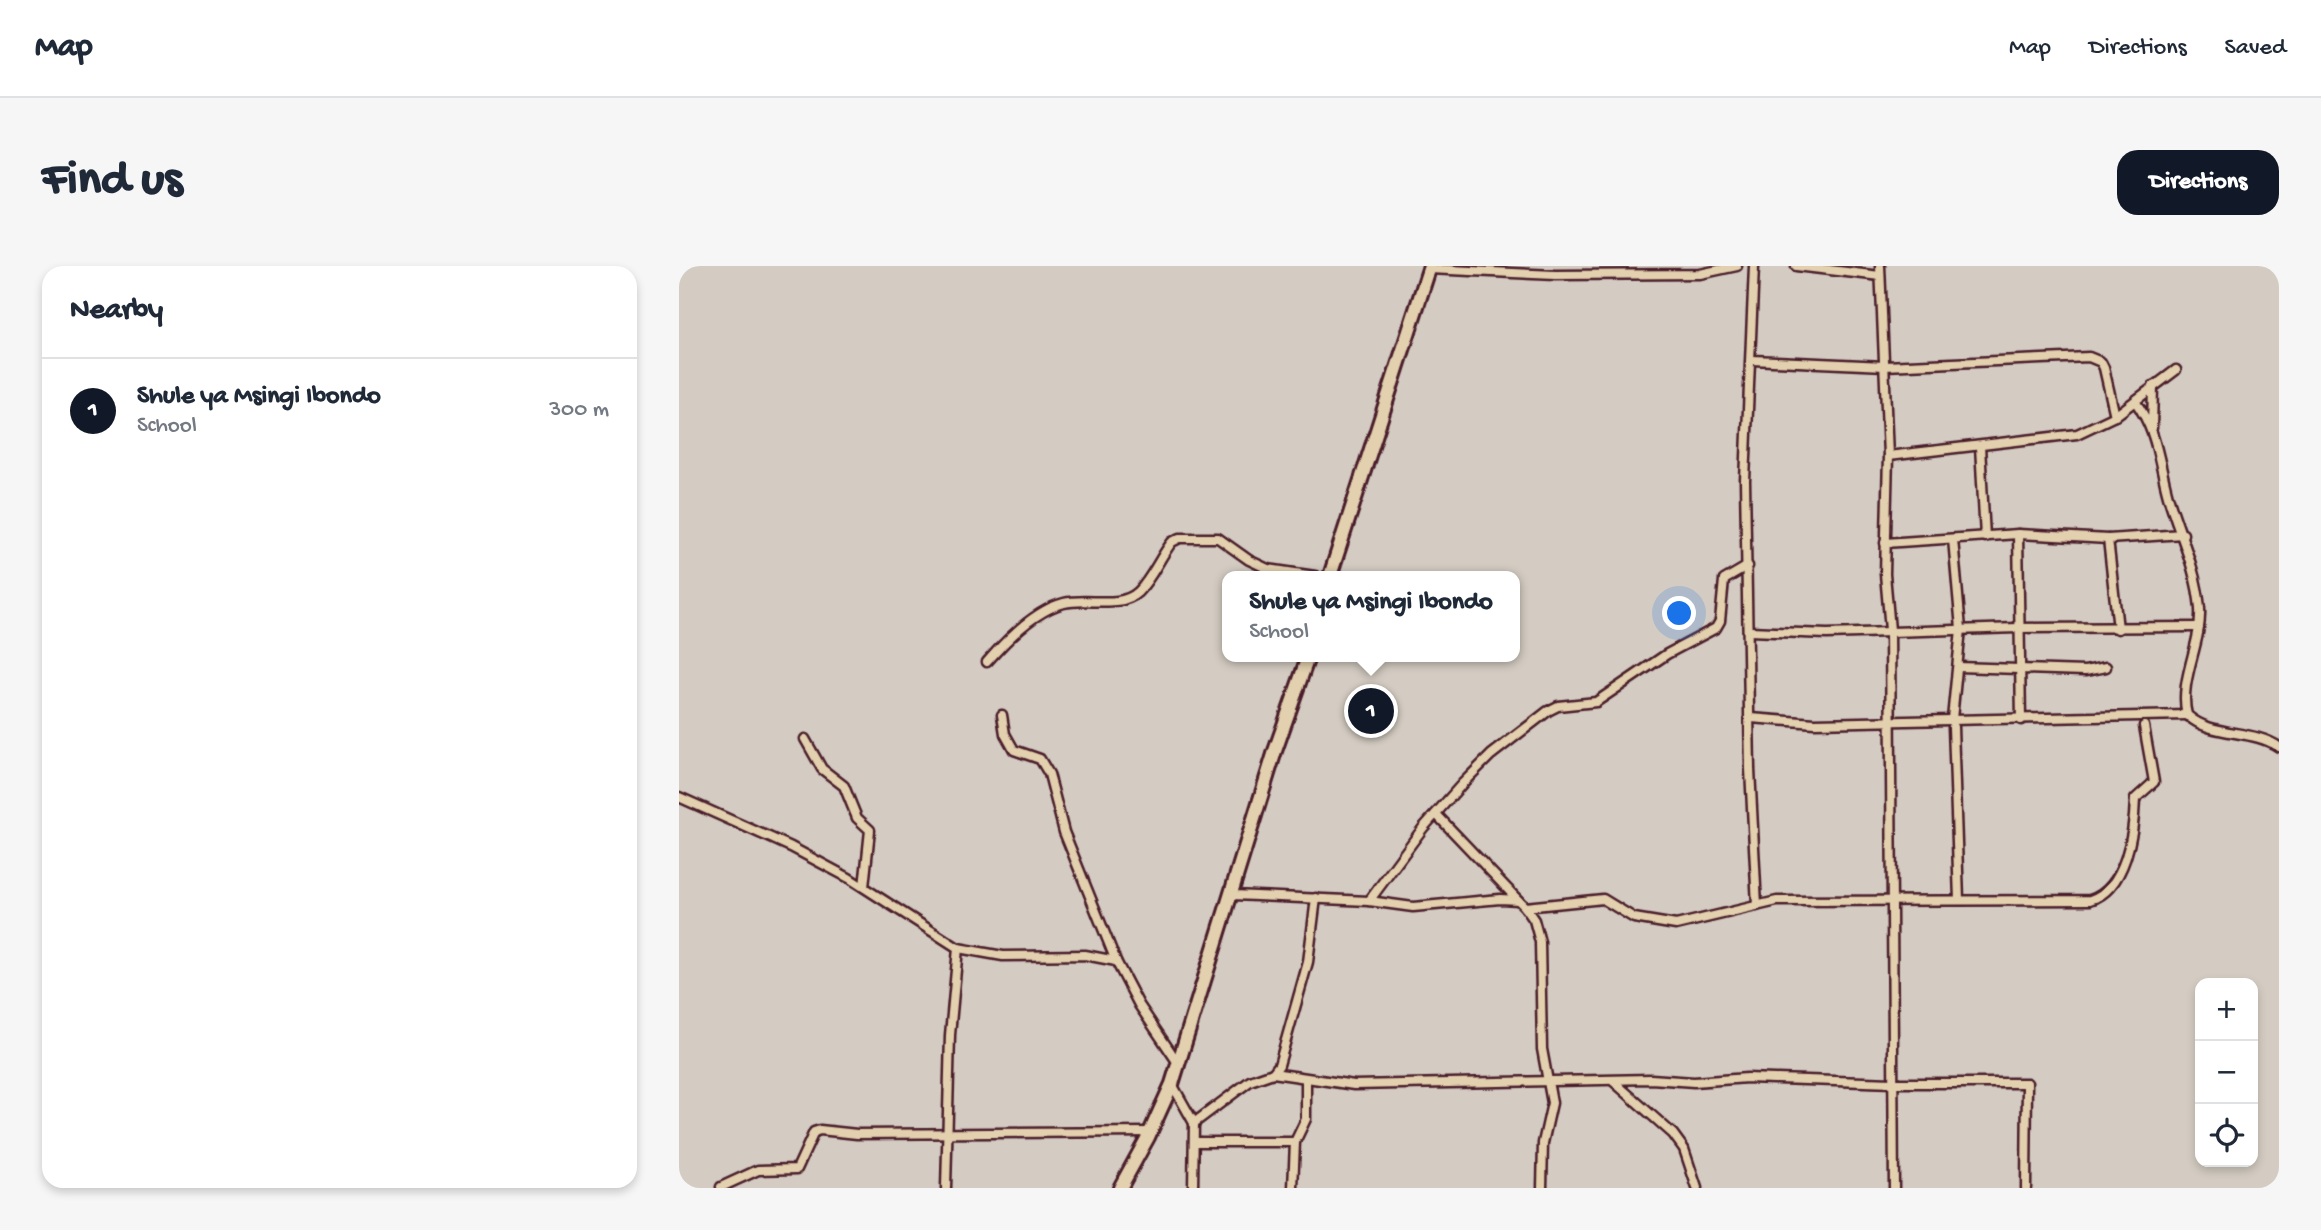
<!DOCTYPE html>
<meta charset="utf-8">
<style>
body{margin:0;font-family:"Gochi Hand",sans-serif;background:#f6f6f7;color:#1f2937}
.controls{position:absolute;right:21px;bottom:21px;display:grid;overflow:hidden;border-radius:14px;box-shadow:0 4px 10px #0003}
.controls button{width:63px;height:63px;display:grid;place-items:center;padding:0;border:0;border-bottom:2px solid #e0e1e3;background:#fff;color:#1f2937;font:35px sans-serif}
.you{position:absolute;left:1001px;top:348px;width:24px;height:24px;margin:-18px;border:5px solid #fff;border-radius:50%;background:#1a73e8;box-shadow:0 0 0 10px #1a73e833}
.badge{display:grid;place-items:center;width:46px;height:46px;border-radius:50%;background:#111827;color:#fff;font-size:23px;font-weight:700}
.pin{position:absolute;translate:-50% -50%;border:4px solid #fff;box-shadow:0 2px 7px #0006}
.popup{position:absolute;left:543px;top:305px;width:298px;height:91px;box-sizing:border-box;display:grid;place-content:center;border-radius:14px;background:#fff;filter:drop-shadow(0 2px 5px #0005);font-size:23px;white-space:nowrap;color:#747a83}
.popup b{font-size:26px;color:#1f2937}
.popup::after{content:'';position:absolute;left:50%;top:100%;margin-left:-14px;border:14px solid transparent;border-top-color:#fff}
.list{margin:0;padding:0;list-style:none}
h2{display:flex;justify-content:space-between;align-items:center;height:91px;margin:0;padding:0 28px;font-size:30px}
h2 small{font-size:23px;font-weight:400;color:#747a83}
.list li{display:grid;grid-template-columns:46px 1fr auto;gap:21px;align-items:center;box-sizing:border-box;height:105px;padding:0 28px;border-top:2px solid #e0e1e3}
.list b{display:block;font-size:26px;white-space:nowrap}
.list p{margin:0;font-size:23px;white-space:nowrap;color:#747a83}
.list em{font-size:23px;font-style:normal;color:#747a83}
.icon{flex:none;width:38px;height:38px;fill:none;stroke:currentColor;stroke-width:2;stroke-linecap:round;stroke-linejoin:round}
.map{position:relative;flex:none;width:1600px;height:922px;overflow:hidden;border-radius:21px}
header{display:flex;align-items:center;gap:42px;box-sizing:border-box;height:98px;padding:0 35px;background:#fff;border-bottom:2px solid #e0e1e3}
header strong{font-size:33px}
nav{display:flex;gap:38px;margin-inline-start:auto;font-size:24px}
.intro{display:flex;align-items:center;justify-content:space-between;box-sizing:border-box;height:168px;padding:0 42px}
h1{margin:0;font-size:49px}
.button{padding:18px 32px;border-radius:21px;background:#111827;color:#fff;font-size:24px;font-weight:700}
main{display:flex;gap:42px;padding:0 42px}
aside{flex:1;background:#fff;border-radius:21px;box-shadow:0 4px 10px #0003}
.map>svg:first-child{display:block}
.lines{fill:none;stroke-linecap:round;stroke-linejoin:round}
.minor-casing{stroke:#4a1f2b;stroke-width:13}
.secondary-casing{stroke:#4a1f2b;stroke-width:18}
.minor{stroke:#e2d0ae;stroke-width:8}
.secondary{stroke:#e2d0ae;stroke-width:12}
</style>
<header>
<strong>Map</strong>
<nav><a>Map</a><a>Directions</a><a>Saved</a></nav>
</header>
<div class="intro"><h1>Find us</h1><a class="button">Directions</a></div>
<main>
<aside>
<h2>Nearby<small></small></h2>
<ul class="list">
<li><span class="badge">1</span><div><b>Shule ya Msingi Ibondo</b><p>School</p></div><em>300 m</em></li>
</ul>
</aside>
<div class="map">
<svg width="1600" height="922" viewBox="0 0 1600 922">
<rect width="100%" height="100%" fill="#d4ccc2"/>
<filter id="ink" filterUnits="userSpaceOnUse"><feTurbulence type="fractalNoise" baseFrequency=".0143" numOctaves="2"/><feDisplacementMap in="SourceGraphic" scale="14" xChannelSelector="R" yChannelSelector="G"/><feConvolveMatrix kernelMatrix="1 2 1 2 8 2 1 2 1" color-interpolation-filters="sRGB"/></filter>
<g filter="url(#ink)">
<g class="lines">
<defs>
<g id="minor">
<polyline points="1075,0 1066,215 1071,503 1078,640"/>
<polyline points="1117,0 1201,10"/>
<polyline points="1201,0 1209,190 1206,308 1211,364 1215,922"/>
<polyline points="750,3 876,9 1021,8 1058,0"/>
<polyline points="1073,94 1206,100 1410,91 1422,96 1425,102 1436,150"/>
<path d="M1456,135C1479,167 1479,194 1489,230C1500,267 1518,304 1521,343C1523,378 1499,415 1508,449C1533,472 1572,462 1600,481"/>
<polyline points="1473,162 1474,120"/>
<polyline points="1301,180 1306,271"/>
<polyline points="1209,190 1398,168 1436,150 1497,104"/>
<polyline points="1339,268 1342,454"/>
<polyline points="1429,273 1439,363"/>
<polyline points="1206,277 1339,268 1429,273 1504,268"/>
<polyline points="1070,365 1148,368 1339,362 1520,361"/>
<path d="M308,396C327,374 357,344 385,337C408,331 441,343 459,326C473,312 481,291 493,276L501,272H539L570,294L589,303L636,310"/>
<polyline points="1279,401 1406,405 1427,401"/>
<polyline points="323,449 326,468 335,484 361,493 370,508 385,566 437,695"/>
<polyline points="1072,452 1136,457 1508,449"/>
<polyline points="1273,453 1282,363 1274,273"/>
<polyline points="1274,461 1280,634"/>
<polyline points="126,473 143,503 165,520 178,552 191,564 185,621"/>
<polyline points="0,531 112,581 170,612 279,682 324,690 406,689 437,695 460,739 499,797"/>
<polyline points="757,548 839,634"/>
<polyline points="554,629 690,635 734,641 821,633 839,634 846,641 855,654 861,676 863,783 873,837 864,877 863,922"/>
<polyline points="690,635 744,562 784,517 812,489 869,445 879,440 917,436 988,388 1037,362 1041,355 1045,314 1069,300"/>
<path d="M846,641L924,633L955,652L997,659L1098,635L1411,634C1447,623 1455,567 1456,533L1475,516L1465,460"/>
<polyline points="594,807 675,819 972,813 1015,816 1068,812 1214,817 1348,817 1347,922"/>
<polyline points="934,815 994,868 1005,883 1018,922"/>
<polyline points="493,818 515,857 514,922"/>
<polyline points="515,857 571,815 594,807 600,799 629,696 637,632"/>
<polyline points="515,876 616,876"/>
<polyline points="42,921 79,904 118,903 135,866 141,864 178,868 472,866"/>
<polyline points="267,922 271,769 279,682"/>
<polyline points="614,922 616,876 627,853 627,813"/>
</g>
<g id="secondary">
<polyline points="651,310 751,0"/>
<polyline points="441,922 469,871 493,818 596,485 629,391"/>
</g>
</defs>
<use href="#minor" class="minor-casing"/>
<use href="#secondary" class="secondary-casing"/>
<use href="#minor" class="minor"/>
<use href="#secondary" class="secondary"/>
</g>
</g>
</svg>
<div class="controls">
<button>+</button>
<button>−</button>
<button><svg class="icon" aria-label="locate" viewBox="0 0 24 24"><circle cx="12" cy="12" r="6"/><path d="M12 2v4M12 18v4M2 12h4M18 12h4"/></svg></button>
</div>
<div class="you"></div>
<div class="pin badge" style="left:692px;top:445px">1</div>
<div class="popup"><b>Shule ya Msingi Ibondo</b>School</div>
</div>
</main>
